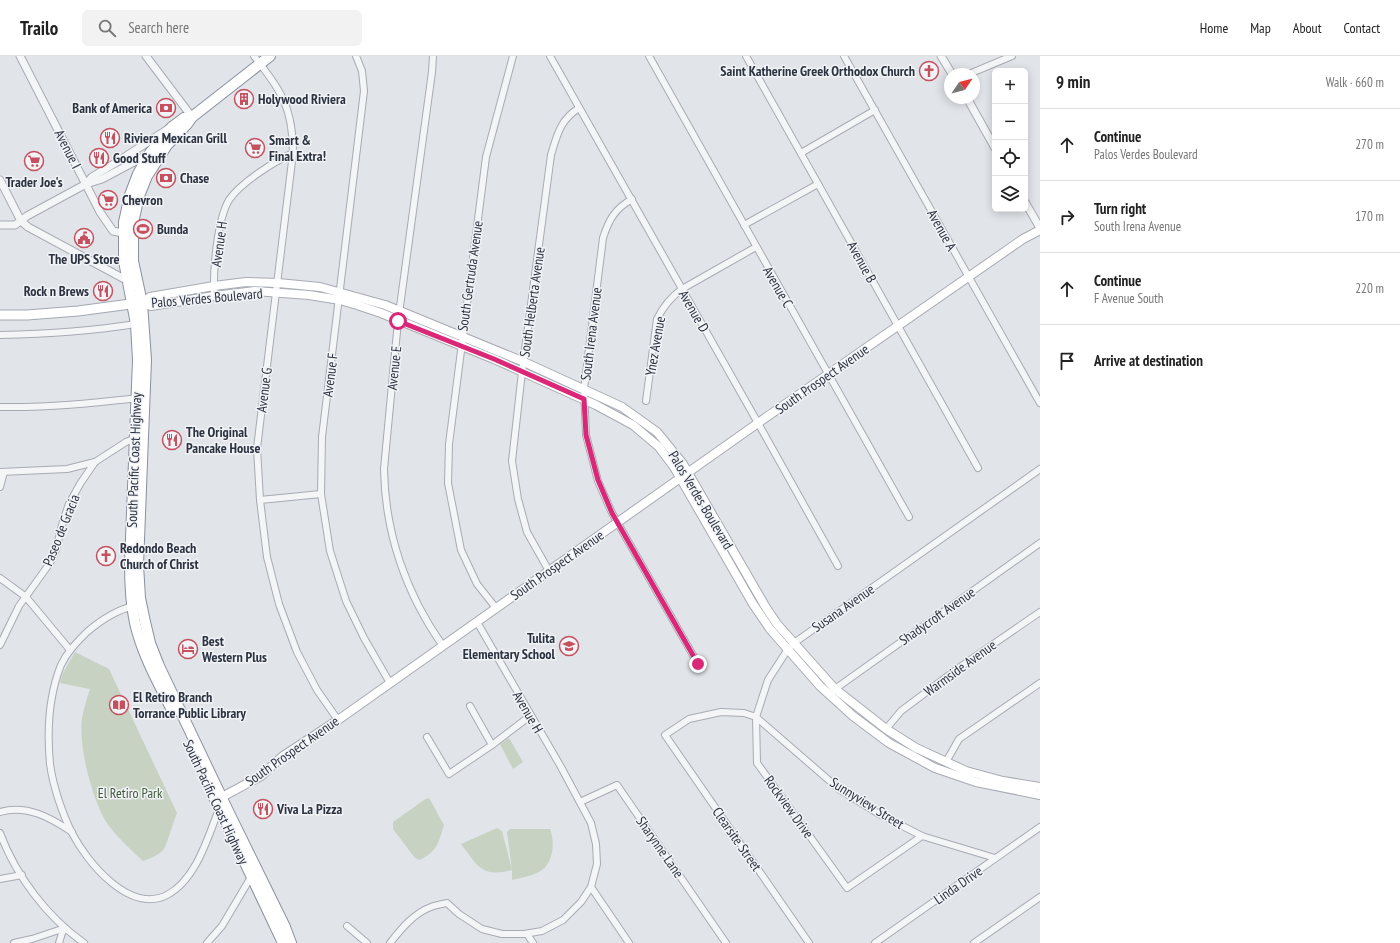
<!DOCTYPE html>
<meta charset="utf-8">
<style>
body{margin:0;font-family:"PT Sans Narrow",sans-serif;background:#f2f2f2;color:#222}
.controls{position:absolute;right:12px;top:12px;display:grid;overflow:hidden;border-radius:6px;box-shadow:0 2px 10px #0003}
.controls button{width:36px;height:36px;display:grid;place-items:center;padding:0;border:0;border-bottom:1px solid #e0e0e0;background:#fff;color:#222;font:20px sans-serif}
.compass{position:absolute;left:944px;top:12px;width:36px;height:36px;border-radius:50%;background:#fff;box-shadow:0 2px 10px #0003;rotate:55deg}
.stop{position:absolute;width:12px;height:12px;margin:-9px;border:3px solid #db2777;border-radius:50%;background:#fff}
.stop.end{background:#db2777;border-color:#fff;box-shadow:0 1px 4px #0008}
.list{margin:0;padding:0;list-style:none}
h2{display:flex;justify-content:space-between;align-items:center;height:52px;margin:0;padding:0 16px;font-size:17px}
h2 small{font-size:13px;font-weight:400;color:#767676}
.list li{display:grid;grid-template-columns:26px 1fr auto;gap:12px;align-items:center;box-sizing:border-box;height:72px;padding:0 16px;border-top:1px solid #e0e0e0}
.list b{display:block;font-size:15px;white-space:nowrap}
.list p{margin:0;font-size:13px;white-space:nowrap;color:#767676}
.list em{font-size:13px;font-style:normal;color:#767676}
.icon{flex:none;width:22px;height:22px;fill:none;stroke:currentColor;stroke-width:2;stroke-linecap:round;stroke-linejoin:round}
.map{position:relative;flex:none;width:1040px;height:887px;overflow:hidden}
header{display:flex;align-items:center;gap:24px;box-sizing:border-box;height:56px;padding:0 20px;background:#fff;border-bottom:1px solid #e0e0e0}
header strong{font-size:19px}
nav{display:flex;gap:22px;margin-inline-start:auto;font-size:14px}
.search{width:280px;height:36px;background:#f2f2f2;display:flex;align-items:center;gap:10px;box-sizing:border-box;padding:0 14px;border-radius:6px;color:#767676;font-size:15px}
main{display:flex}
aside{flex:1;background:#fff}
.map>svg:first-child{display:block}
.green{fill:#c7d2c3}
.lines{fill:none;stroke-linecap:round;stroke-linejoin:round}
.minor-casing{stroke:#a7abb3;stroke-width:8}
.tertiary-casing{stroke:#a7abb3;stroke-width:9}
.secondary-casing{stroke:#a7abb3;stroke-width:10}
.primary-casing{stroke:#a2a8b4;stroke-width:11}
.trunk-casing{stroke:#8a919f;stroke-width:12}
.minor{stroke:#f4f5f7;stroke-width:6}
.tertiary{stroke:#f4f5f7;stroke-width:7}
.secondary{stroke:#fff;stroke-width:8}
.primary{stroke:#fff;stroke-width:9}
.trunk{stroke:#fff;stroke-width:10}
.route{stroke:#db2777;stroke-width:5}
.labels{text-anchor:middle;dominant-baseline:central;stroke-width:3;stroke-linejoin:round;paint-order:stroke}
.poi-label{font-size:14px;font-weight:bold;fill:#2b3240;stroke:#f1f3f6;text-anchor:start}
.street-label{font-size:14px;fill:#2b3240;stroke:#f1f3f6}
.park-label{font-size:14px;fill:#3e5a39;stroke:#f1f3f6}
</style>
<header>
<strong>Trailo</strong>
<div class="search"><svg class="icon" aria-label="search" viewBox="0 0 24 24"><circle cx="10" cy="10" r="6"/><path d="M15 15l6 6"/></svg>Search here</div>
<nav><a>Home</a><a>Map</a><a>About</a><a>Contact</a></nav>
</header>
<main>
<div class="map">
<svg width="1040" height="887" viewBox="0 0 1040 887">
<rect width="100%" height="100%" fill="#e1e4e9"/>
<g class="green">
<path d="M75,596L109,613L177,757C175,762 166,790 164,793C158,800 151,802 143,805C131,794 119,783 109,770C93,748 78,690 82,662C84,652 87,642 90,633L60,627L62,619Z"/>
<polygon points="509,682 523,706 513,713 500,688"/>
<path d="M429,742L444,769C438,788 438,794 420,804L415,802L393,773V766L424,744Z"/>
<path d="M497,772L502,775L512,814C481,822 478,810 461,788Z"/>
<path d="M510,773H550C555,786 554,808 539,816C531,820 521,822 512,824V814L507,776Z"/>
</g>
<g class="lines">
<defs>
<g id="minor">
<path d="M254,0C281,35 293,51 293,97L257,392L260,444L267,501L279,548L297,596L317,634L338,664"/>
<polyline points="356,0 362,15 364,35 322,381 321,438 330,495 346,545 364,582 390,627"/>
<path d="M433,0L432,16L398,265L384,413C385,477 406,538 443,590"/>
<polyline points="550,0 758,367 838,510"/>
<polyline points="649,0 909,461"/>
<polyline points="746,0 978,412"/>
<polyline points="844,0 1040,347"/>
<polyline points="969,18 1012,0"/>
<polyline points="801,97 875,54"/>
<path d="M632,143C615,153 609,163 603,182L584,333L586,379L598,425L612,457L698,608"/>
<polyline points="744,169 818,128"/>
<path d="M214,240C213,216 217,164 229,144C240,127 275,105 293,97"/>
<path d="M0,279C46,278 91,275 136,268"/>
<path d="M646,345L657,263C663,251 671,241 682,233L756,191"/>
<path d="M0,351C47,352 93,347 139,342"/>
<polyline points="0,416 67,413 95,406"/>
<polyline points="0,431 4,416"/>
<polyline points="260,444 321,438"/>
<path d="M549,515L527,476L518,443L512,405L522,316L551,99C557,79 560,64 579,52"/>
<polyline points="0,522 26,541 70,594"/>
<path d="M134,550C116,554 101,564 87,576C77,586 67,596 61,609C49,639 47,676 50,708C53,730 62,757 72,777C87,806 129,858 167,839C196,824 208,781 219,753"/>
<polyline points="496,552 477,528 461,494 448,427 449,388 486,101 513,0"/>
<polyline points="0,589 19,550 50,507 56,494 63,465 69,448 80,428 95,406 126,386 136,382"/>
<polyline points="835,633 1040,487"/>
<polyline points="470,650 492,689"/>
<polyline points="886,673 901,655 960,611 1040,556"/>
<polyline points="427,681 449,718 492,689 530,660"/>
<polyline points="946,706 959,683 1040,627"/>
<polyline points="580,746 617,729 726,887"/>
<path d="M0,756C27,748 51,762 72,776"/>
<path d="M0,777C16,820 47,861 84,887"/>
<polyline points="922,780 847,832 757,707 756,661 768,624 788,593 794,587 1040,413"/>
<polyline points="0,823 22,819"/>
<polyline points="591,831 629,887"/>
<polyline points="347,870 367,887"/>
<polyline points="527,878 533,887"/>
<polyline points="14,887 32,883 65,872"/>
<polyline points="59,887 62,877 65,872"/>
<polyline points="207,887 222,870 251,821 253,819"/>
<path d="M390,887C401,873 414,857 431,851C436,849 442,848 447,847L459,858L482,873L502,878H524L542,875L563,864L581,846L591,831L597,808L596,788L591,767L561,711L477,566"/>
<polyline points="809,887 665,679 689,663 721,656 744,657 756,661 839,733 879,758 922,780 995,802"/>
<polyline points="875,887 1040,771"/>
<polyline points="974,887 1040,841"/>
</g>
<g id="tertiary">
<polyline points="20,0 100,156 113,175 123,177"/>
<polyline points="146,0 192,61"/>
<polyline points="941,0 952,18"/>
<polyline points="967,42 995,92"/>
<polyline points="0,124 21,165 28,171 128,225"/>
<polyline points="86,128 92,121 117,106 168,73"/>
<polyline points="1025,146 1040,172"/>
<polyline points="0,169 15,169 27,160 86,128 102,123 149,98"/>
</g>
<g id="secondary">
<polyline points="142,247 150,241 214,230 246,226 278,227 320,231 385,249 524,306 622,351 657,376 683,408 765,550 777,568 835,633 886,673 916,692 966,715 1003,725 1040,731"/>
<polyline points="142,247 151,250 214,240 255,235 309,239 340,244 357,249 381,257 494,303 596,349 633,369 659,391 674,411 753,548 770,573 820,630 853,660 889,687 935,712 976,726 1040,739"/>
<polyline points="221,746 222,741 261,720 283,700 338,664 758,367 1023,183 1040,174"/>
</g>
<polyline id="primary" points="0,259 27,259 78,255 138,247"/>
<g id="trunk">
<polyline points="270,0 192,61 187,68 167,89 147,120 139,140 133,167 133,205 142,247 146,304 138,509 140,542 145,566 150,587 159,610 229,757 285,871 291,887"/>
<path d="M173,656C159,628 142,598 135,567C131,548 130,528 130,508L138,304L136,268L124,205V166L130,139L138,118L150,97L172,71L184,62L192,61"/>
<polyline points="206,724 283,887"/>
</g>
</defs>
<use href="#minor" class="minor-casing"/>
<use href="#tertiary" class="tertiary-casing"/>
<use href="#secondary" class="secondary-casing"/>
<use href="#primary" class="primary-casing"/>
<use href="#trunk" class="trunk-casing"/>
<use href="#minor" class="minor"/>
<use href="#tertiary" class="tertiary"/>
<use href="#secondary" class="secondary"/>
<use href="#primary" class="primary"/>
<use href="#trunk" class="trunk"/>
</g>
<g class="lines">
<polyline class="route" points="398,265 494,303 584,343 586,379 598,424 612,457 698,608"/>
</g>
<defs>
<symbol id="church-ring" viewBox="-11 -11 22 22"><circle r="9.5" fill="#f1f3f6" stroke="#c5505e" stroke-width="1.5"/><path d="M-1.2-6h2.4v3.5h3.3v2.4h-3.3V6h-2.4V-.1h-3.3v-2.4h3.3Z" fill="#c5505e"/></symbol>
<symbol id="building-ring" viewBox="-11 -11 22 22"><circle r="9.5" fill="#f1f3f6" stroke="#c5505e" stroke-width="1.5"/><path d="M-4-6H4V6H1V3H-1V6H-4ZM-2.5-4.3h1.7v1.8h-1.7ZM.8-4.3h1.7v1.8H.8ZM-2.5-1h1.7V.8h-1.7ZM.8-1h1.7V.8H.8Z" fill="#c5505e"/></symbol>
<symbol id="bank-ring" viewBox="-11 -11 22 22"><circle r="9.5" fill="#f1f3f6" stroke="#c5505e" stroke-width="1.5"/><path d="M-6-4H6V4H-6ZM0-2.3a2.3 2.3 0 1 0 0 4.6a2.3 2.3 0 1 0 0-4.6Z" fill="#c5505e"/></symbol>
<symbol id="restaurant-ring" viewBox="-11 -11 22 22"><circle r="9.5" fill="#f1f3f6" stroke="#c5505e" stroke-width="1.5"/><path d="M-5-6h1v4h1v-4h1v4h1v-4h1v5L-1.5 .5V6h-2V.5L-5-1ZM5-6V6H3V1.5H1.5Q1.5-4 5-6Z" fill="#c5505e"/></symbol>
<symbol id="supermarket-ring" viewBox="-11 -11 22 22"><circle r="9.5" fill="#f1f3f6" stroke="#c5505e" stroke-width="1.5"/><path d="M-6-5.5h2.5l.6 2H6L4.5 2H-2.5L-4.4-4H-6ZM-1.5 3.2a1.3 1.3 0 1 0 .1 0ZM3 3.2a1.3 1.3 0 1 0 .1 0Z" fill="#c5505e"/></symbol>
<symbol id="stadium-ring" viewBox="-11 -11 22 22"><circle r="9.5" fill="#f1f3f6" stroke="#c5505e" stroke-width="1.5"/><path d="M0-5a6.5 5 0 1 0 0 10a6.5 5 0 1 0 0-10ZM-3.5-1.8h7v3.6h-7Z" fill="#c5505e"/></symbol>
<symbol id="civic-ring" viewBox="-11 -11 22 22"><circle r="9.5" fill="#f1f3f6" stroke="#c5505e" stroke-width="1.5"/><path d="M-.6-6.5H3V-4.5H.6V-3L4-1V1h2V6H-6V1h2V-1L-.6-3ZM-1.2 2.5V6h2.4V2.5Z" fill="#c5505e"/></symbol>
<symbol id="school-ring" viewBox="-11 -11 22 22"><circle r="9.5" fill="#f1f3f6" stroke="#c5505e" stroke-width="1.5"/><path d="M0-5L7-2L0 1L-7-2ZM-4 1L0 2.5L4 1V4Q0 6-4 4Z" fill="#c5505e"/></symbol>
<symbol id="hotel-ring" viewBox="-11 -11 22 22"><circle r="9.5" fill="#f1f3f6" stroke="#c5505e" stroke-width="1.5"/><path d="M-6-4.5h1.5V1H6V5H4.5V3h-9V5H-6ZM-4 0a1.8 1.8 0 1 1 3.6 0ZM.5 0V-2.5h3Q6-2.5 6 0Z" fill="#c5505e"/></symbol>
<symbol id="library-ring" viewBox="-11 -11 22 22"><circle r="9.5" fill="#f1f3f6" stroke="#c5505e" stroke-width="1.5"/><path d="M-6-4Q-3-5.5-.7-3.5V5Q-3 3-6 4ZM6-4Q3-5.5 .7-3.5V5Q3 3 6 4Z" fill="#c5505e"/></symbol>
</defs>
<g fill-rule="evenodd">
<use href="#church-ring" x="918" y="4" width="22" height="22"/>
<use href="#building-ring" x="233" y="32" width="22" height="22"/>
<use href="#bank-ring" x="155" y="41" width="22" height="22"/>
<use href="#restaurant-ring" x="99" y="71" width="22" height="22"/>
<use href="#supermarket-ring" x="244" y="81" width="22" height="22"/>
<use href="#restaurant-ring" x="88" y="91" width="22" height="22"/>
<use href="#supermarket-ring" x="23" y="94" width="22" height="22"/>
<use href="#bank-ring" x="155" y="111" width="22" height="22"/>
<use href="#supermarket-ring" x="97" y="133" width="22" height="22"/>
<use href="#stadium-ring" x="132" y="162" width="22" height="22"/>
<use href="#civic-ring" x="73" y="171" width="22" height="22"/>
<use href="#restaurant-ring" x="92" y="224" width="22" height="22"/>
<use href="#restaurant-ring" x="161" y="373" width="22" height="22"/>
<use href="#church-ring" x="95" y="489" width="22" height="22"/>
<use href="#school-ring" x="558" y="579" width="22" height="22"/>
<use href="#hotel-ring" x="177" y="582" width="22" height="22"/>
<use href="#library-ring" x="108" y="638" width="22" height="22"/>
<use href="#restaurant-ring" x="252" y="742" width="22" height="22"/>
</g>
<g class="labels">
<g class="poi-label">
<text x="915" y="15" text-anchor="end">Saint Katherine Greek Orthodox Church</text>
<text x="258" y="43">Holywood Riviera</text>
<text x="152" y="52" text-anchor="end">Bank of America</text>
<text x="124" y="82">Riviera Mexican Grill</text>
<text x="269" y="84">Smart &amp;<tspan x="269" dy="16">Final Extra!</tspan></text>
<text x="113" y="102">Good Stuff</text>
<text x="180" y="122">Chase</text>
<text x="34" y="126" text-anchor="middle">Trader Joe's</text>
<text x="122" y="144">Chevron</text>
<text x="157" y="173">Bunda</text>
<text x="84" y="203" text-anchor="middle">The UPS Store</text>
<text x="89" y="235" text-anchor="end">Rock n Brews</text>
<text x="186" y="376">The Original<tspan x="186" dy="16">Pancake House</tspan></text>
<text x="120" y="492">Redondo Beach<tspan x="120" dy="16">Church of Christ</tspan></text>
<text x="555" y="582" text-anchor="end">Tulita<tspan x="555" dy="16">Elementary School</tspan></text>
<text x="202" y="585">Best<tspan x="202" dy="16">Western Plus</tspan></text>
<text x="133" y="641">El Retiro Branch<tspan x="133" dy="16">Torrance Public Library</tspan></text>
<text x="277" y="753">Viva La Pizza</text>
</g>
<g class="street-label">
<text transform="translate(68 93) rotate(63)">Avenue I</text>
<text transform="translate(942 174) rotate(61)">Avenue A</text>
<text transform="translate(219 188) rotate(-82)">Avenue H</text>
<text transform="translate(862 206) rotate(61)">Avenue B</text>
<text transform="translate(470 220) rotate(-82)">South Gertruda Avenue</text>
<text transform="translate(778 231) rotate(60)">Avenue C</text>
<text transform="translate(207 242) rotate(-5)">Palos Verdes Boulevard</text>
<text transform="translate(532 246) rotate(-82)">South Helberta Avenue</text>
<text transform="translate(694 255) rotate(60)">Avenue D</text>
<text transform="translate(591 278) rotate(-83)">South Irena Avenue</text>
<text transform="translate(655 290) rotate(-80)">Ynez Avenue</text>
<text transform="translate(394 312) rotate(-84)">Avenue E</text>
<text transform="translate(330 319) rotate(-83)">Avenue F</text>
<text transform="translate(822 323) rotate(-35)">South Prospect Avenue</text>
<text transform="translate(264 334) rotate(-83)">Avenue G</text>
<text transform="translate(134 404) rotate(-88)">South Pacific Coast Highway</text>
<text transform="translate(701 444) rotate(59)">Palos Verdes Boulevard</text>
<text transform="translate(61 474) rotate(-68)">Paseo de Gracia</text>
<text transform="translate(557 509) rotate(-35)">South Prospect Avenue</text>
<text transform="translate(843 552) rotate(-35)">Susana Avenue</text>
<text transform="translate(937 560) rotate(-35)">Shadycroft Avenue</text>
<text transform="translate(960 612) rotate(-36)">Warmside Avenue</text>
<text transform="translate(528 656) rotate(60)">Avenue H</text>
<text transform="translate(292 695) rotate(-35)">South Prospect Avenue</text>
<text transform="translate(216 746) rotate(65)">South Pacific Coast Highway</text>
<text transform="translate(867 747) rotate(32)">Sunnyview Street</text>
<text transform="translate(789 751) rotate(54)">Rockview Drive</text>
<text transform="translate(737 783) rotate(55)">Clearsite Street</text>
<text transform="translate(660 791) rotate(55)">Sharynne Lane</text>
<text transform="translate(958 829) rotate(-35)">Linda Drive</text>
</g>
<g class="park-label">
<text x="130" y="737">El Retiro Park</text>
</g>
</g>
</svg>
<div class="controls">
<button>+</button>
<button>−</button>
<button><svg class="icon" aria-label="locate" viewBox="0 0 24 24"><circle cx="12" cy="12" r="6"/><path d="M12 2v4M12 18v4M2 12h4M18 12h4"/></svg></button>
<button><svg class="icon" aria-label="layers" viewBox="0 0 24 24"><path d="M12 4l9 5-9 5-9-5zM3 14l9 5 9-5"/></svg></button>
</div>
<svg class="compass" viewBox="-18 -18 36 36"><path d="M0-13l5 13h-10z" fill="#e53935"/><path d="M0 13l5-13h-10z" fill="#767676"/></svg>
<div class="stop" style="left:398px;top:265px"></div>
<div class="stop end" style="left:698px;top:608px"></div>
</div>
<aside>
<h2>9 min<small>Walk · 660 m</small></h2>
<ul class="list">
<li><svg class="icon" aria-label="ahead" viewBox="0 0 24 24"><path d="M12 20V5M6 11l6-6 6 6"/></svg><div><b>Continue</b><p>Palos Verdes Boulevard</p></div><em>270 m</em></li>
<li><svg class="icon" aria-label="right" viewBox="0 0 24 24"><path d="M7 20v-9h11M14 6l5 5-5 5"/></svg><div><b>Turn right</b><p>South Irena Avenue</p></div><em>170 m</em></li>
<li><svg class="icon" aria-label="ahead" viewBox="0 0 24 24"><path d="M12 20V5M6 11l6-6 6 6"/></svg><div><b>Continue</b><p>F Avenue South</p></div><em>220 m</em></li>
<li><svg class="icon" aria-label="arrive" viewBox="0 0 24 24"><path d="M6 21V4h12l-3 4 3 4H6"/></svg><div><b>Arrive at destination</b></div></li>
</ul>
</aside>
</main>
